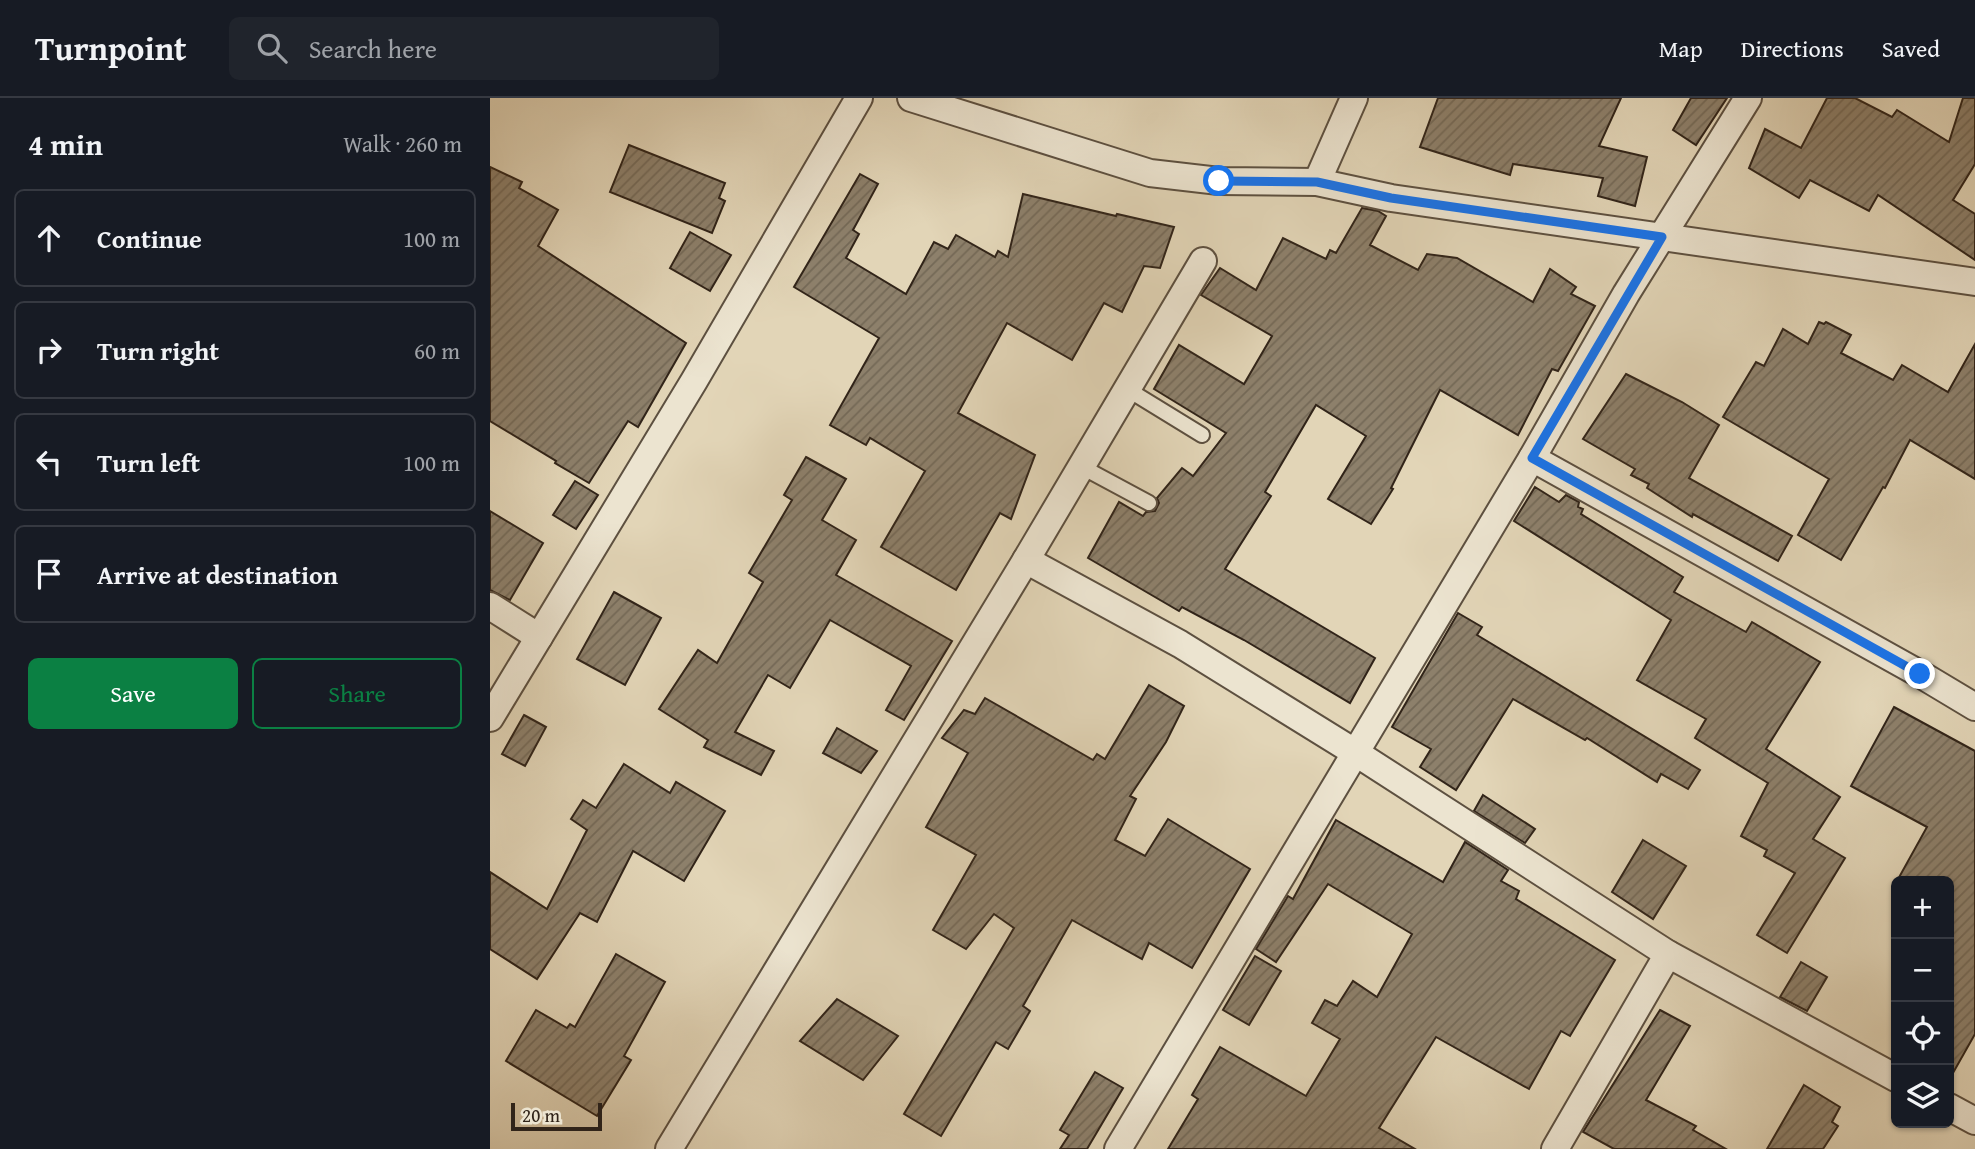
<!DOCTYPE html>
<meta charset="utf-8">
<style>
body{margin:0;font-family:"Gentium Book Plus",serif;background:#20242c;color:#f1f3f6}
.controls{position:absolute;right:21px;bottom:21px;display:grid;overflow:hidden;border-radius:10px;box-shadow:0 2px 5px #0004}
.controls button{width:63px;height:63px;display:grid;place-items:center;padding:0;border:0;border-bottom:2px solid #363941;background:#171b24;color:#f1f3f6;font:35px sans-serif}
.scale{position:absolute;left:21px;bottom:18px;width:91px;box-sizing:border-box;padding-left:7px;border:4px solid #312419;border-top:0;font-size:19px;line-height:24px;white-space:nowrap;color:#312419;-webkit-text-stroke:5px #ece4d0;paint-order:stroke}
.stop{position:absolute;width:21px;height:21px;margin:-16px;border:5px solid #1a73e8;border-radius:50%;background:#fff}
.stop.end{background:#1a73e8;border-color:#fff;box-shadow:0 2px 7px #0008}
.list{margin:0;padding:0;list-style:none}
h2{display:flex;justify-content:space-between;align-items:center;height:91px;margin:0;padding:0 28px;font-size:30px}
h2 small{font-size:23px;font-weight:400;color:#9ea1a6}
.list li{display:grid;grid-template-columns:46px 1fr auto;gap:21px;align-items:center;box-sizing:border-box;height:98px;margin:0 14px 14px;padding:0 14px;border:2px solid #363941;border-radius:10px}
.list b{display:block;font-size:26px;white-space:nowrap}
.list em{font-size:23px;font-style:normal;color:#9ea1a6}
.actions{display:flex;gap:14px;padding:21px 28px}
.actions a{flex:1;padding:16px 0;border:2px solid #0b8043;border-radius:10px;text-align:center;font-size:24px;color:#0b8043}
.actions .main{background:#0b8043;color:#fff}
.icon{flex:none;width:38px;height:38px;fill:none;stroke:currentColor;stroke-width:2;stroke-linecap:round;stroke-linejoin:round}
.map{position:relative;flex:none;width:1485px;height:1051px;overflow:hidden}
header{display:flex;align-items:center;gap:42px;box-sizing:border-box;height:98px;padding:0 35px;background:#171b24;border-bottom:2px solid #363941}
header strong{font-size:33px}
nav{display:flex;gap:38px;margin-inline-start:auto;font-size:24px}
.search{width:490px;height:63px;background:#20242c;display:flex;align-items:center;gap:18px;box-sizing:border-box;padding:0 24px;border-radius:10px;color:#9ea1a6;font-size:26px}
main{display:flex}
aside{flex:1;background:#171b24}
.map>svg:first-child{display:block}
.building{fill:url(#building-hatch);stroke:#312419;stroke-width:2}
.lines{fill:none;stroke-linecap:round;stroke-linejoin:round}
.service-casing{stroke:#5d5040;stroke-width:18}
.minor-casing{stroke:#5d5040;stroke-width:30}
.service{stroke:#ece4d0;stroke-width:14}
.minor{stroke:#ece4d0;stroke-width:26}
.route{stroke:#1a73e8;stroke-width:9}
</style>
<header>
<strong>Turnpoint</strong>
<div class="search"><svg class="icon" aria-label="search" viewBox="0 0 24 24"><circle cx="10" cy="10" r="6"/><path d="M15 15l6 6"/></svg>Search here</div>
<nav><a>Map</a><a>Directions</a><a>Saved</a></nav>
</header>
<main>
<aside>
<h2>4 min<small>Walk · 260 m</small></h2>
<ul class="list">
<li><svg class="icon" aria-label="ahead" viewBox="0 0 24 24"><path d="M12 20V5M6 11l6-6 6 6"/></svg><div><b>Continue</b></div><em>100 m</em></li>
<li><svg class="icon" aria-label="right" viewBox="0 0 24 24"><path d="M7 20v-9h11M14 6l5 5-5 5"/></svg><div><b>Turn right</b></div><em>60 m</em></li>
<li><svg class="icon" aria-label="left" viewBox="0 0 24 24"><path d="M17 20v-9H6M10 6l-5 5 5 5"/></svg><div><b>Turn left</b></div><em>100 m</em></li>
<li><svg class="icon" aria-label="arrive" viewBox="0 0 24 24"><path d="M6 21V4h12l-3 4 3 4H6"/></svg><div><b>Arrive at destination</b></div></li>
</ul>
<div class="actions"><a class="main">Save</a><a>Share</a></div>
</aside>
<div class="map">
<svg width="1485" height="1051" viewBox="0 0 1485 1051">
<defs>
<pattern id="building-hatch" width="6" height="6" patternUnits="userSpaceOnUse" patternTransform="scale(1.75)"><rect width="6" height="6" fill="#8d806b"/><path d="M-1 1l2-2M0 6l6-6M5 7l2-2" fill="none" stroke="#746957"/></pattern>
</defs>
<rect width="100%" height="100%" fill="#e2d5b7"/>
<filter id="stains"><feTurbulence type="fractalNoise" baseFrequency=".00286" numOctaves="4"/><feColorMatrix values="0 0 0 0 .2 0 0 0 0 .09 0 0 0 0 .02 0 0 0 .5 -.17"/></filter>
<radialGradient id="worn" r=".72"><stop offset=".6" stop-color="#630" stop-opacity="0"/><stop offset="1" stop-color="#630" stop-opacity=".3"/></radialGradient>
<g class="building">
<polygon points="948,0 1131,0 1109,48 1157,59 1145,108 1108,98 1113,80 1023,66 1020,77 930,49"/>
<polygon points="1201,0 1237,0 1206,47 1183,32"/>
<polygon points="1337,0 1365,0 1402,19 1407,12 1459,44 1473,0 1485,0 1485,66 1463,102 1485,116 1485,162 1388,97 1379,113 1320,82 1309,100 1259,70 1275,31 1311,50"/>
<polygon points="139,47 235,85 229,100 235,103 222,135 120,94"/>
<polygon points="0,69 32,84 29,90 68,112 48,148 196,245 148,329 138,323 99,385 65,365 66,363 0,323"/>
<polygon points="370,76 388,86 363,132 369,136 356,160 416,196 444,144 458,151 466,137 505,159 508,153 518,159 533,96 626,118 627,116 684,129 670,170 654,168 632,214 614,205 582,262 517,225 468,315 545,357 521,421 510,415 466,492 391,449 435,373 380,340 376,347 340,327 389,240 304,189"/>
<polygon points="872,110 888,113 896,118 880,147 928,172 937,156 967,160 1043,204 1060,171 1086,189 1081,196 1105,208 1068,273 1062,271 1028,337 950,292 901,390 903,391 881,426 838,401 876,338 826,307 775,394 781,398 735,471 885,560 860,605 754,542 692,509 689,513 598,460 629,404 653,418 656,414 665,413 669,405 667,400 692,370 703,378 736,335 664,291 689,247 754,286 782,238 711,197 730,170 766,192 793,140 836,161 840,152 846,155"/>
<polygon points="200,134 241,157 220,193 180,170"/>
<polygon points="1329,224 1334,226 1336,224 1361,237 1351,255 1403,282 1412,267 1458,294 1485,246 1485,381 1420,342 1395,390 1393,389 1351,462 1308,437 1339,381 1233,319 1266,264 1274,268 1293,231 1318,246"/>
<polygon points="1136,276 1192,304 1229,327 1199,380 1302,438 1288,463 1203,416 1202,419 1157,390 1159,386 1141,377 1145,371 1093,341"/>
<polygon points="316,359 356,381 332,422 366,442 346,477 462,543 414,622 396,612 421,568 340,522 300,590 278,577 245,634 284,653 271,677 214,649 218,642 169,611 208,552 227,565 273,484 259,475 302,402 294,397"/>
<polygon points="85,383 108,397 86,431 63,417"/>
<polygon points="1045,389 1069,404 1076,397 1089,404 1088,409 1093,411 1091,416 1193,479 1184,494 1256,534 1262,524 1330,564 1276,651 1350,699 1323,741 1355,760 1297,855 1267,837 1305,775 1274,758 1277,752 1251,738 1278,685 1205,640 1216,621 1147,582 1181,522 1024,423"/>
<polygon points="0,413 53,445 20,502 0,492"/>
<polygon points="124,494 171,520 135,587 87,561"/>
<polygon points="968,515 992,529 987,537 1210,672 1198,691 1171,676 1167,684 1097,640 1095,642 1023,601 966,692 930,669 941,651 902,629"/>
<polygon points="659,587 694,608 676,644 640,698 646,701 625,742 655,758 678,721 760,771 702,870 659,845 652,861 582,822 533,908 540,913 518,951 506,944 451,1038 414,1016 524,830 504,816 476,851 443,832 486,757 436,729 478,655 452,640 474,612 485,616 495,600 603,662 607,656 615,661"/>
<polygon points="1404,609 1485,653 1485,936 1459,982 1459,783 1407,783 1437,729 1361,688"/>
<polygon points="34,617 56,629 35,668 12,656"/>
<polygon points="347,630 387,653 371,675 333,655"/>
<polygon points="134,666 180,695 186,684 235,713 194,783 143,753 107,824 90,815 47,881 0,851 0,774 57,811 97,732 81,721 93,702 106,710"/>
<polygon points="993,697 1045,731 1035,745 984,713"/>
<polygon points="846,722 953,784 975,744 1018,772 1011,783 1029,793 1026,801 1125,862 1080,938 1071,933 1039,991 946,939 889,1030 925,1051 678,1051 708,1001 702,997 730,949 816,998 850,941 822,925 835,902 847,908 863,883 887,899 922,836 838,786 786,864 766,851 798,798 803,801"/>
<polygon points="1153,742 1196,768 1163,821 1122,794"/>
<polygon points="126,856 175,884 134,958 141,962 107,1018 16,963 46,912 77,930 80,926 85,929"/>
<polygon points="765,858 791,873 759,927 733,912"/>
<polygon points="1311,864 1337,879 1317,913 1290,899"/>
<polygon points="347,901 408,938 373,982 310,943"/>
<polygon points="1170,912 1200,928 1156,1002 1206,1028 1203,1032 1236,1051 1124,1051 1093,1034"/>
<polygon points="605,974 633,990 597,1051 570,1051 579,1037 570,1032"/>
<polygon points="1314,987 1350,1009 1342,1024 1348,1028 1333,1051 1277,1051"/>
</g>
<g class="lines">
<defs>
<g id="service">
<polyline points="637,291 712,337"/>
<polyline points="592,369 659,405"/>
</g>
<g id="minor">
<polyline points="421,0 660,75 729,83 827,84 901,100 1485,184"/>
<polyline points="827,84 864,0"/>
<polyline points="1042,360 1430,576 1485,609"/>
<polyline points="536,462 690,546 866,655 1178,856 1406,980"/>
<polyline points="0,508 49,539"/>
<polyline points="0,620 204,283 369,0"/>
<polyline points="1459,1009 1485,1023"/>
<polyline points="179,1051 536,462 713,163"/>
<polyline points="628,1051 1042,360 1136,196 1258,0"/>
<polyline points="1065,1051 1178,856"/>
</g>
</defs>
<use href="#service" class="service-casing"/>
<use href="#minor" class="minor-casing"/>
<use href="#service" class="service"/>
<use href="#minor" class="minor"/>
</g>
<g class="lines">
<polyline class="route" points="729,83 827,84 901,100 1172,139 1042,360 1430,576"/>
</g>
<rect width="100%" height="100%" filter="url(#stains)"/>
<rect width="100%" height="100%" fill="url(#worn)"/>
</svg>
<div class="controls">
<button>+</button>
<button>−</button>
<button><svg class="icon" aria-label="locate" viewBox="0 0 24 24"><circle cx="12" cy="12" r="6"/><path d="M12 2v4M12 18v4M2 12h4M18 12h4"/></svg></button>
<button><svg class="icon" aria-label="layers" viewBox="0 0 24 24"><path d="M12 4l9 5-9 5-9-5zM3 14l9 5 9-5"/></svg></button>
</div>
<div class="scale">20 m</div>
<div class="stop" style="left:729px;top:83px"></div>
<div class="stop end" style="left:1430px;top:576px"></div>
</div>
</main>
